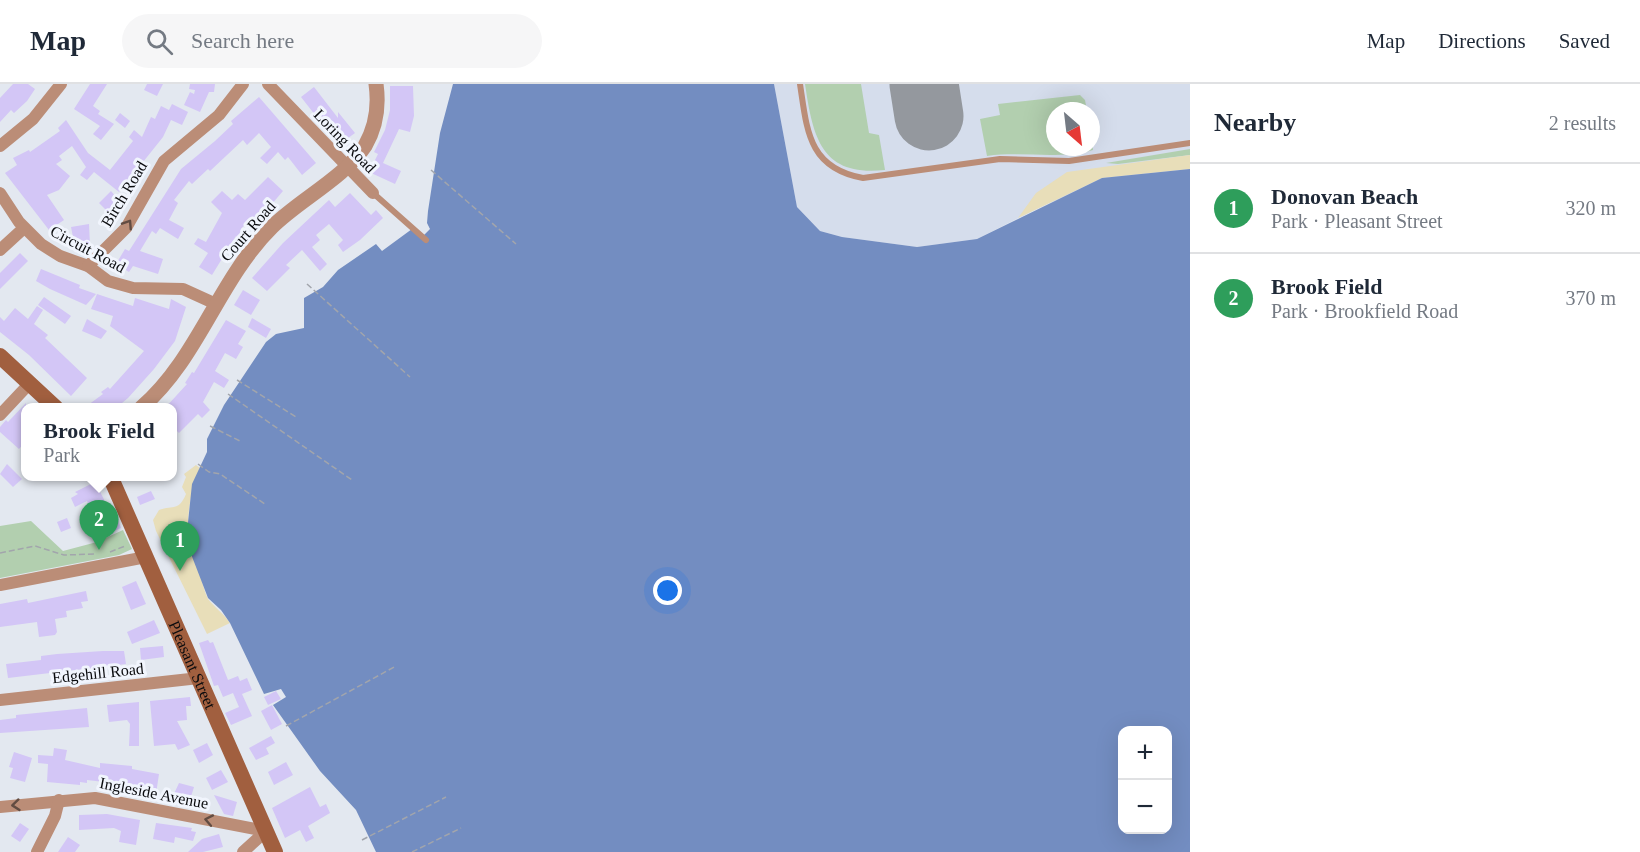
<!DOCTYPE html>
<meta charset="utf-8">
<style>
body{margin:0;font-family:Georgia,serif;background:#f6f6f7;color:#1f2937}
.controls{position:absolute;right:18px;bottom:18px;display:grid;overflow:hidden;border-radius:12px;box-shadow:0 6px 24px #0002}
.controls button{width:54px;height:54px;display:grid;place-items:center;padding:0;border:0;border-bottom:2px solid #e0e1e3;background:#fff;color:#1f2937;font:30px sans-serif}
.compass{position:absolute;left:1046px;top:18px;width:54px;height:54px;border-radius:50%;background:#fff;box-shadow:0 6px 24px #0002;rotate:152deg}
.you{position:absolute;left:668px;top:507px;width:21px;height:21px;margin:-15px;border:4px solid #fff;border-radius:50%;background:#1a73e8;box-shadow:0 0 0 9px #1a73e833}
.badge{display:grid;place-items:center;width:39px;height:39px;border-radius:50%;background:#767214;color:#fff;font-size:20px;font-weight:700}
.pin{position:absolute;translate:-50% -50px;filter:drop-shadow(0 2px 3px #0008)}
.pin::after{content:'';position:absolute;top:32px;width:21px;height:18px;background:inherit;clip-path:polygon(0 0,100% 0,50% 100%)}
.popup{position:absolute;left:21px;top:319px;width:156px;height:78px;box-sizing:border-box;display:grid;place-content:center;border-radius:12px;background:#fff;filter:drop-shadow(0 2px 4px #0005);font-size:20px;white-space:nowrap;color:#747a83}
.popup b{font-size:22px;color:#1f2937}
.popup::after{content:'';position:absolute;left:50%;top:100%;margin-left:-12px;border:12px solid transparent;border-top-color:#fff}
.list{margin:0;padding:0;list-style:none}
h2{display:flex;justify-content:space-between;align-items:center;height:78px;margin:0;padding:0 24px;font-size:26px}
h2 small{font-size:20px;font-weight:400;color:#747a83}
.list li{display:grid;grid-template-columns:39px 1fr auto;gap:18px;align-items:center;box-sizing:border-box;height:90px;padding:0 24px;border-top:2px solid #e0e1e3}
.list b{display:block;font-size:22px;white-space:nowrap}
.list p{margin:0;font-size:20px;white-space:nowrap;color:#747a83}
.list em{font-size:20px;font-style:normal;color:#747a83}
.icon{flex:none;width:33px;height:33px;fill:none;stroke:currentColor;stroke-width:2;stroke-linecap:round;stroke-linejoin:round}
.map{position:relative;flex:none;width:1190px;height:768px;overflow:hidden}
header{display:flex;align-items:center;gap:36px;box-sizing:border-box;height:84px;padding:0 30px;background:#fff;border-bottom:2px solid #e0e1e3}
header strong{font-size:28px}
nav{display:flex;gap:33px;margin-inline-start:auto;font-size:21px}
.search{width:420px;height:54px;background:#f6f6f7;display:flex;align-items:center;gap:15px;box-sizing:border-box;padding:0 21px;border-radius:33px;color:#747a83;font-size:22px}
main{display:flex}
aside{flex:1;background:#fff}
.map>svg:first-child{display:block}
.built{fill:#d5ddec;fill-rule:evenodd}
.green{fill:#b2cfaf}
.sand{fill:#e8deb9}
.water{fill:#738dc1;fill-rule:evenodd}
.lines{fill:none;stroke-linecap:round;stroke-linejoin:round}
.runway{stroke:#94989e;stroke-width:69}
.building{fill:#d3c6f6}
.path{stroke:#a2a5ac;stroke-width:1.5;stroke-dasharray:6 3;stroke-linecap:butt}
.service{stroke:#bb8d77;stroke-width:6}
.minor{stroke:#bb8d77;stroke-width:12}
.tertiary{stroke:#bb8d77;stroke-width:15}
.secondary{stroke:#a15f3f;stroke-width:16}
.oneway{stroke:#624c42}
.labels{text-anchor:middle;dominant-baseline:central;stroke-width:6;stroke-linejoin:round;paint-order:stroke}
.street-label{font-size:16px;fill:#0a0b0e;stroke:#f1f5fd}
</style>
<header>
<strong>Map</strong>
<div class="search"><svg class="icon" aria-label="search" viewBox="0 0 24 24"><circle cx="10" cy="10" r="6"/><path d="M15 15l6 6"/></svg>Search here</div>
<nav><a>Map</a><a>Directions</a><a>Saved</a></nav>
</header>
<main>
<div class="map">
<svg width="1190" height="768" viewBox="0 0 1190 768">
<rect width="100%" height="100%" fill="#e3e8f0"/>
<path class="built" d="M774,0H1190V85L1152,88L1048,119L977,155L917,163L842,153L820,147L797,123ZM1055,27H1091V63H1055Z"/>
<g class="green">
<path d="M805,0H861L869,49L879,51L885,86C821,93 813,53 805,0Z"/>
<path d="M1080,11L1085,16L1087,27H1055V63H1091V53L1093,66C1057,76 1023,67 987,72L980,35L1000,31L998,20Z"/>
<polygon points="1190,65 1190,71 1118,80 1106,79"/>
<polygon points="31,437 63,467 97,458 123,446 132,465 119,471 0,494 0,442"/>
</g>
<g class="sand">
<polygon points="1190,71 1190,85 1102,94 1018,134 1036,109 1067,88"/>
<path d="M196,381L200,384C186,419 183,452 199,488C202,496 204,507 208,515C214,523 224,530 230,539L207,550L156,447L153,436L159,426C174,421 179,427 186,410L182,403L186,393L184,390Z"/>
</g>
<path class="water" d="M453,0H774L797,123L820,147L842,153L917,163L977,155L1102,94L1190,85V768H376L356,726L320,687L273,621L286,613L281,605L264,610L230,539L221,526L208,514L191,470L187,448L192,400L207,368V355L224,321L266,258L276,250L304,244V214L323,203L338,186L376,160L382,167L412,145L421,154L430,145L427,139L428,127L440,49ZM1122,646H1168V746H1122Z"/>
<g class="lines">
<polyline class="runway" points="924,0 929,32"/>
</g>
<g class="building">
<polygon points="13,0 28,0 35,5 27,17 14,29 11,26 0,38 0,14"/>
<polygon points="90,0 107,0 93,22 100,27 98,30 114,40 101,56 93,50 100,42 74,25"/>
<polygon points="147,0 163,0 157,12 144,6"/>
<polygon points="190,0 215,0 214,8 209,8 200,28 184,21 190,8 194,10 195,6 189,5"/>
<polygon points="390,2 413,2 414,32 410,48 399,45 383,79 401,87 395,100 369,88 378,70 374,68 385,46 390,26"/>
<polygon points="314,3 338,34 338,28 355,49 344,57 324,32 319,36 301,13"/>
<polygon points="259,13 316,79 302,91 288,73 285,76 278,68 267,80 260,74 271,63 259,49 247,61 243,56 210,87 208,85 192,100 189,97 174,116 178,119 169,136 184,144 178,155 160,144 156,150 152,147 140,167 163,175 158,190 133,182 129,188 116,180 125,165 129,167 181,85 215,57 233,40 231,37"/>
<polygon points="172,20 188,28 182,41 171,36 163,53 119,108 94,88 87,96 80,91 86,83 72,62 59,72 62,76 56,80 70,92 59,106 47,111 64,136 49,146 5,89 17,81 13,74 29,66 30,68 60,47 58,44 66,36 88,69 110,86 133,57 129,53 134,46 142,53 151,33 155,35 161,22 169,26"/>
<polygon points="120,29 130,37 125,44 115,36"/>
<polygon points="268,93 283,107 260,134 252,133 241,145 244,148 238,154 236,152 212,191 199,183 208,169 194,160 198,154 206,158 222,129 211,118 222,107 232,116 238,110 245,116"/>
<polygon points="111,107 117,114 115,116 118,119 108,128 99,119"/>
<polygon points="350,109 371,131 376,126 383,134 360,156 343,168 338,161 343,156 329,140 316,151 320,156 312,163 327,180 320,187 302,166 286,181 290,184 267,207 252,194 283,159 329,116 335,123"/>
<polygon points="89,140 90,161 78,163 77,158 74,158 71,143"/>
<polygon points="20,169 28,177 0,205 0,189"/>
<polygon points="41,185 80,201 79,204 96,210 86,221 50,205 36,197"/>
<polygon points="243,206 260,216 251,231 234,221"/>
<polygon points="97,210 133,222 135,214 169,225 171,215 186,223 175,257 154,285 128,314 116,324 84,324 103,310 101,308 108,303 110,305 144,267 110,242 113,232 91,225"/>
<polygon points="44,213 71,232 65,240 38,221"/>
<polygon points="37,222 43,226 34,240 48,251 45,254 87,294 71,312 29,271 0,248 0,233 4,237 15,224 28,235"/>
<polygon points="252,234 271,245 266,254 248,243"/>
<polygon points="87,235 107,247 101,255 82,247"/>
<polygon points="226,236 246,247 238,260 243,263 236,275 225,269 215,287 229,296 224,304 214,298 203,318 210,326 202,334 198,330 179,349 172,342 172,324 165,324 187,300 185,299 192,288 194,289"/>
<polygon points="26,319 26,357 19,365 0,348 0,343 6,336 8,338"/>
<polygon points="7,380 22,395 13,403 0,390"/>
<polygon points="95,398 114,435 117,434 121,444 101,453 97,443 100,442 87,417 75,423 71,414 78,410 75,408"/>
<polygon points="151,407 155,415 140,421 137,413"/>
<polygon points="67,434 71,444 61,448 57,438"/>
<polygon points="136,497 146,520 131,526 122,503"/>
<polygon points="86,507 88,517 81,518 83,524 66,527 67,533 55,535 57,548 55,551 39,553 37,538 0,543 0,520 27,515 28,519"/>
<polygon points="154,536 160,549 132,560 127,548"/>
<polygon points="208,556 210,559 213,558 228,596 238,592 240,597 247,594 252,606 242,610 252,632 231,641 225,629 239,623 233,609 223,613 218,601 214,602 199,559"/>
<polygon points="163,562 164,573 141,576 140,564"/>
<polygon points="103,567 124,567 126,580 8,594 6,580 41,576 41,572 57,570"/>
<polygon points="276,607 281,615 268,621 264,613"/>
<polygon points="190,613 191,622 186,622 187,636 177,637 190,661 178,666 175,660 154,662 150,617"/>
<polygon points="139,618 139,662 129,662 130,640 127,636 109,638 107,621"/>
<polygon points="272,621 282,640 271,646 261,627"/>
<polygon points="87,624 89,643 0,649 0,636 16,634 16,631"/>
<polygon points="271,652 275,659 266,664 269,670 256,676 249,664"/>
<polygon points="207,659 213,671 199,679 193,666"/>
<polygon points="54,664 67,666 65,676 100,684 100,679 132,682 132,685 159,690 156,710 121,706 121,700 87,696 87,699 80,698 80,701 47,698 48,680 38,679 38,671 53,672"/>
<polygon points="14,668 32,674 25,698 10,694 13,684 9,683"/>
<polygon points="286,678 293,691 274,701 268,688"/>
<polygon points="221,686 228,698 212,706 206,694"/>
<polygon points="179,699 194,703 190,716 186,716 185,722 175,719 177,713 173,712"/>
<polygon points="310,703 320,723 326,720 330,729 308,742 314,754 306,758 300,746 285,754 272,724"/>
<polygon points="214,711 237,718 233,732 224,730"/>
<polygon points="107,730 140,736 136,761 119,758 121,747 114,744 79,746 79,731"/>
<polygon points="20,739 29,745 20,758 11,752"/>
<polygon points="156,739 192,744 191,747 196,748 193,757 175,753 174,759 153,755"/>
<polygon points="219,750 223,763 203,768 188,768 202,755"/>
<polygon points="68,753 80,761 75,768 58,768"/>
</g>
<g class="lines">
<g class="path">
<polyline points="431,86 516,160"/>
<polyline points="307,200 410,293"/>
<polyline points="237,296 296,333"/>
<polyline points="228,310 352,396"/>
<polyline points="210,342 242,358"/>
<polyline points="198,380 209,388 220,390 265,420"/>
<polyline points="110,468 125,462"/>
<polyline points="0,469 35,462 64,471 96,470"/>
<polyline points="286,642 396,582"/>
<polyline points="362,756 446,713"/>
<polyline points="412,768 461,744"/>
</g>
<g class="service">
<path d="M800,0C807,46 808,84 863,94L1000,75L1069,77L1190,59"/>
<polyline points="373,109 426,156"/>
</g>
<g class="minor">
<polyline points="268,0 373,109"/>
<polyline points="0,62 33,35 61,0"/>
<polyline points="0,109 19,138 41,160 60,172 88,182 108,197 133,204 183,205 216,220"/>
<polyline points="0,166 24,144"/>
<polyline points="88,182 126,144 164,77 219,31 243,0"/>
<polyline points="0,331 30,299"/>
<polyline points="0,501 146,473"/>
<polyline points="0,616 199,594"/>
<polyline points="0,723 95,714 266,747"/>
<polyline points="37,768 55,732 59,716"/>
<polyline points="243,768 266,747"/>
</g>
<path class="tertiary" d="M141,324C199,274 218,196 272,143C299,116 344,94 365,62C376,43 379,21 376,0"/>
<g class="secondary">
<polyline points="0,272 56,324"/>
<path id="s1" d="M110,392L275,768"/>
</g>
</g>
<defs><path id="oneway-chevron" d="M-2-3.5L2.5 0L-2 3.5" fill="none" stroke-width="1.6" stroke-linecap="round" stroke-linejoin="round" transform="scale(1.5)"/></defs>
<g class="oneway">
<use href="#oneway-chevron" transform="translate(128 140) rotate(-57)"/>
<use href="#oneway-chevron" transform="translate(16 721) rotate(174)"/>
<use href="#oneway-chevron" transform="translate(209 736) rotate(-169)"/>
</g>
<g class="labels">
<g class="street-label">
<text transform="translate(345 57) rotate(46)">Loring Road</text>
<text transform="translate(124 110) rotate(-59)">Birch Road</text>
<text transform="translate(248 147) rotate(-49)">Court Road</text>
<text transform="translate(88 165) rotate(28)">Circuit Road</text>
<text stroke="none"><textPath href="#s1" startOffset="206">Pleasant Street</textPath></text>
<text transform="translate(98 589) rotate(-6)">Edgehill Road</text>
<text transform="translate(154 709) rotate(11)">Ingleside Avenue</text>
</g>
</g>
</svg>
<div class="controls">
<button>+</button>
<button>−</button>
</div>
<svg class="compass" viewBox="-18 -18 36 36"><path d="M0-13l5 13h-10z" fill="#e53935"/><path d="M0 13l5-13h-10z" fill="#747a83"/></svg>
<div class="you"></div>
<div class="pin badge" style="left:180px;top:487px;background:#2e9e5b">1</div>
<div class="pin badge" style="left:99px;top:466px;background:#2e9e5b">2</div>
<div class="popup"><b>Brook Field</b>Park</div>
</div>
<aside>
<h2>Nearby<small>2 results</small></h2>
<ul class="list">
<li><span class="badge" style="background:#2e9e5b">1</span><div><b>Donovan Beach</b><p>Park · Pleasant Street</p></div><em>320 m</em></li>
<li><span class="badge" style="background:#2e9e5b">2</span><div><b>Brook Field</b><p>Park · Brookfield Road</p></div><em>370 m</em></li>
</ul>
</aside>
</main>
